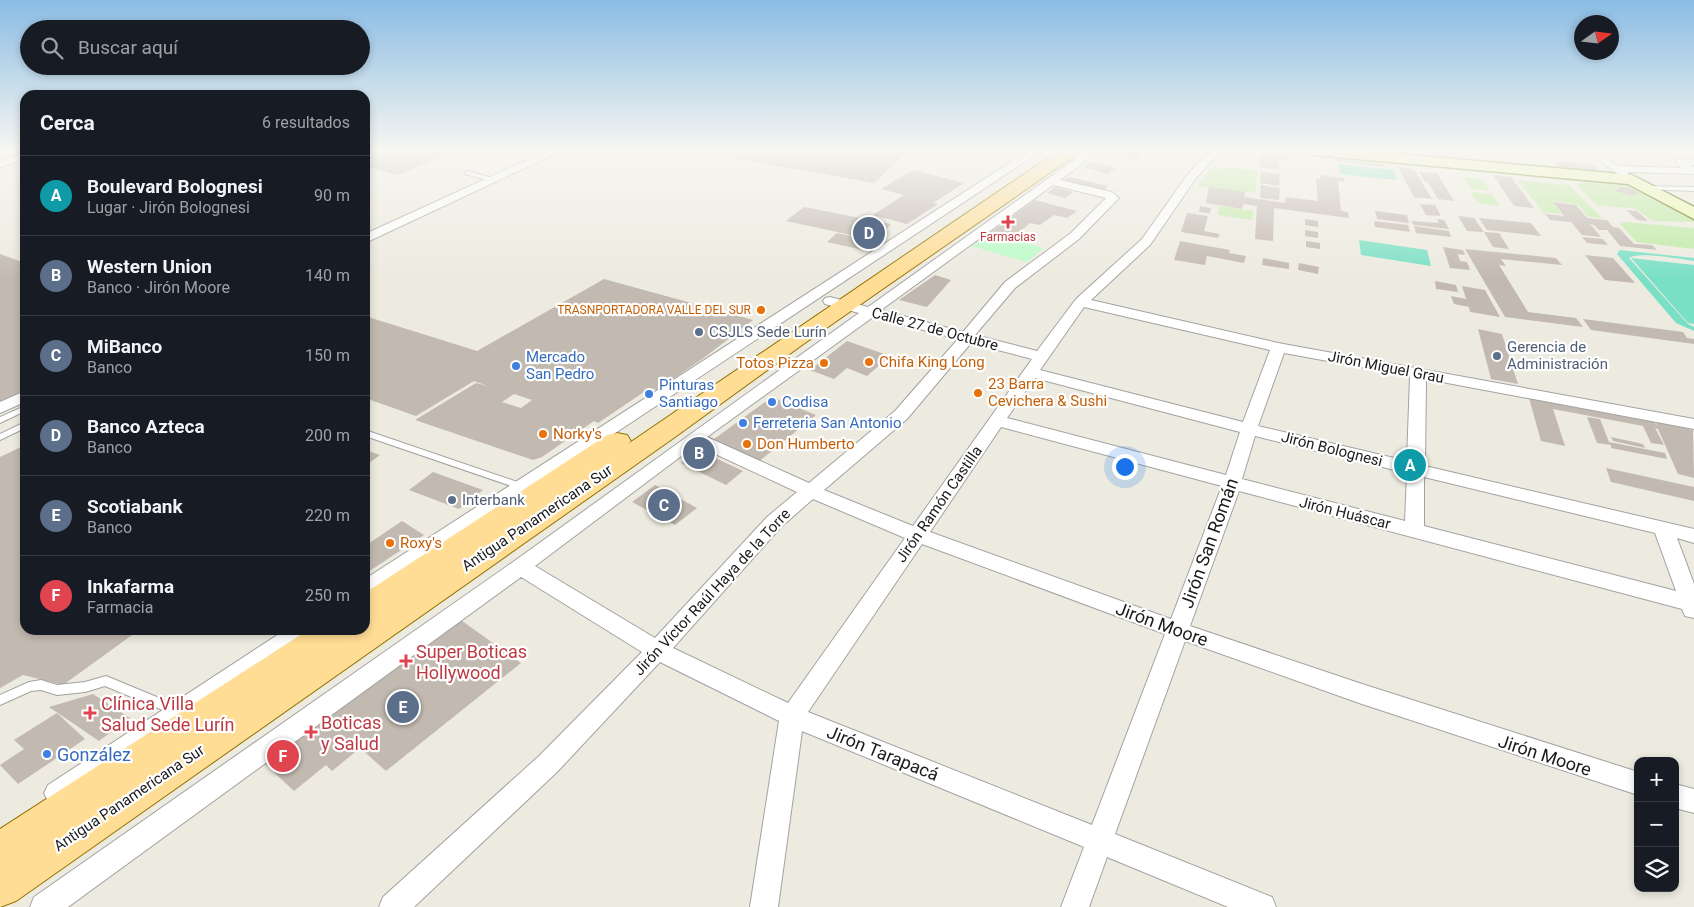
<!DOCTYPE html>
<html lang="es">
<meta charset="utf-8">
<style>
body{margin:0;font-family:Roboto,sans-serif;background:#20242c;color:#f1f3f6}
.controls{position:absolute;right:15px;bottom:15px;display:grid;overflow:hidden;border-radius:10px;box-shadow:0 2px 8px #0003}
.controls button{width:45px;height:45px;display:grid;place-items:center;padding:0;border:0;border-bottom:1px solid #363941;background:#171b24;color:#f1f3f6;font:25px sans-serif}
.compass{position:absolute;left:1574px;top:15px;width:45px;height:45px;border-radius:50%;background:#171b24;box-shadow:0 2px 8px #0003;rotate:76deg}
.you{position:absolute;left:1124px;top:466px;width:18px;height:18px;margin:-12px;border:4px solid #fff;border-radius:50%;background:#1a73e8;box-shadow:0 0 0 8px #1a73e833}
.badge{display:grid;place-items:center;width:32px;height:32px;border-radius:50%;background:#de9087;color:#fff;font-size:16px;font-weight:700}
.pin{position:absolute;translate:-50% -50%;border:2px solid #fff;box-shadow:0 1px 5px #0006}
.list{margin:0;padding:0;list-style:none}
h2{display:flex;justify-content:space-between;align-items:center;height:65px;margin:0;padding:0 20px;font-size:21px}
h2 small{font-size:16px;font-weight:400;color:#9ea1a6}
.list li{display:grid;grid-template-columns:32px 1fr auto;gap:15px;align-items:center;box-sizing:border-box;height:80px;padding:0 20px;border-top:1px solid #363941}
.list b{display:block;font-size:19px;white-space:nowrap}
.list p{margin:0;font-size:16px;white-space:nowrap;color:#9ea1a6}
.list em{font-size:16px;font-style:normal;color:#9ea1a6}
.icon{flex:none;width:28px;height:28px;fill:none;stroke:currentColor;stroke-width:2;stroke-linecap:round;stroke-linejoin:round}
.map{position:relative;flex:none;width:1694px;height:907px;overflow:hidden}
.search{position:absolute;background:#171b24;box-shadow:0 2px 8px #0003;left:20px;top:20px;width:350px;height:55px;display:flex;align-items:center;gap:12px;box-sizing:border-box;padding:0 18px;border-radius:28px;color:#9ea1a6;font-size:19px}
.panel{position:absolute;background:#171b24;box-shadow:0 2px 8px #0003;left:20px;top:90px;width:350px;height:545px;border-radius:15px}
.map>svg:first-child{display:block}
.grass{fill:#beeaa3}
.park{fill:#bafbc7}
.pitch{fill:#7ae0c5}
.building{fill:#c2b9b0;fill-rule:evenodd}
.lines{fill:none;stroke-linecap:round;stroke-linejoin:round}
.lane-casing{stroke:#a2a2a2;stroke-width:2}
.street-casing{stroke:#a2a2a2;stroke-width:2}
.secondary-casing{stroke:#5a7301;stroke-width:3}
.primary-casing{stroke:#937300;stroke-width:2}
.lane{fill:#fff;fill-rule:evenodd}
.street{fill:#fff;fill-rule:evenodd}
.secondary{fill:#effbb0;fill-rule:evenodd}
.primary{fill:#ffdd94;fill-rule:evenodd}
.health-dot{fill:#e0444e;stroke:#fff;stroke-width:2}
.food-dot{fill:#e8710a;stroke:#fff;stroke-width:2}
.service-dot{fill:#5c6f8a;stroke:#fff;stroke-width:2}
.shop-dot{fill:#3f7fe0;stroke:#fff;stroke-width:2}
.labels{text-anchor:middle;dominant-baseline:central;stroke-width:4.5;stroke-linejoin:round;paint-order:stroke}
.far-health-label{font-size:12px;fill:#be3a42;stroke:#fff}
.far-food-label{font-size:12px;fill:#c56008;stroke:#fff;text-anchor:end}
.street-label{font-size:15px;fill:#1b1b1b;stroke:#fff}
.service-label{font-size:15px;fill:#4e5e75;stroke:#fff;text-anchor:start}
.shop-label{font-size:15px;fill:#366cbe;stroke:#fff;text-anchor:start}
.food-label{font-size:15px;fill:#c56008;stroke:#fff;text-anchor:start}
.near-street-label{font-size:18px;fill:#1b1b1b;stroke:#fff}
.near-health-label{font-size:18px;fill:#be3a42;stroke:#fff;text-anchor:start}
.near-shop-label{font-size:18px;fill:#366cbe;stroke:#fff;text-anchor:start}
</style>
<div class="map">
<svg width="1694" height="907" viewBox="0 0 1694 907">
<rect width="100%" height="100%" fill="#edebe0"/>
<g class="grass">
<polygon points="1235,168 1258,171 1255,193 1198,186 1210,169"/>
<polygon points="1463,177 1482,179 1490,191 1471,189"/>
<polygon points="1517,180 1569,185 1602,218 1589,217 1577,204 1552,201 1561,214 1543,212"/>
<polygon points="1586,182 1628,186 1694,220 1694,222 1653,221 1636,209 1597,205 1576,185"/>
<polygon points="1470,192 1492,194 1500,206 1478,203"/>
<polygon points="1219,206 1253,211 1252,220 1218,215"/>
<polygon points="1625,222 1694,228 1694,249 1637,242 1620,224"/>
</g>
<polygon class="park" points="990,232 1044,248 1027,262 971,246"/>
<g class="pitch">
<polygon points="1338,164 1393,170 1397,180 1340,174"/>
<polygon points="1359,240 1427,250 1431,266 1361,255"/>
<path d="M1620,250L1694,258V261C1680,259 1640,251 1629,258L1688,324L1694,327V331L1676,323L1617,254Z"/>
<polygon points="1631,258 1694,265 1694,324 1688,323"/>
</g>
<g class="building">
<polygon points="365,151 452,151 399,175 365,167"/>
<polygon points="744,151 908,151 874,183 732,158"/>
<polygon points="1106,151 1132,151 1144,154 1137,159"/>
<polygon points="1277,152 1287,153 1287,160 1279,159 1279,170 1260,167 1260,153 1277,155"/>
<polygon points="1333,158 1382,164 1383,167 1334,161"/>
<polygon points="1557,161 1592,164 1598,167 1590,173 1553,170 1558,163"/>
<polygon points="1092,162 1116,168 1108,174 1083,167"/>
<polygon points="1398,167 1414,169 1432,199 1414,197"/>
<polygon points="913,170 964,183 933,203 938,204 907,224 873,215 904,195 881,189"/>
<polygon points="1261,172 1280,174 1279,186 1260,183"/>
<polygon points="1419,172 1437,173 1454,201 1438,199 1428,182 1425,182"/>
<polygon points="1320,175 1344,178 1344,182 1338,181 1341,211 1348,212 1349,218 1274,208 1273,241 1255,239 1257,206 1243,204 1242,209 1206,203 1209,187 1245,192 1244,197 1285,203 1285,197 1318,201 1316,178 1320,179"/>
<polygon points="1493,175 1511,177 1534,208 1514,206"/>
<polygon points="1069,177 1108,186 1104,190 1064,180"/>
<polygon points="1261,185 1280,188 1279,200 1260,198"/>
<polygon points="1055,187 1073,192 1065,198 1047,193"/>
<polygon points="1620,187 1629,188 1639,192 1634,196 1615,191"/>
<polygon points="1035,200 1077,211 1067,218 1054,215 1040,225 1030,223 1012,238 991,232"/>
<polygon points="1553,202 1576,205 1587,218 1607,220 1613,227 1619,228 1634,244 1652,245 1657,250 1620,246 1607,230 1599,230 1594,225 1590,224 1601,237 1582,235 1571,222 1550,220 1545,214 1564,216"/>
<polygon points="1420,204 1435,205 1441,216 1426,215"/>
<polygon points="1200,206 1211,208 1210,213 1199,212"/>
<polygon points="804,207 891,224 875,240 786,221"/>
<polygon points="1626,210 1637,211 1648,221 1637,220"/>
<polygon points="1375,211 1407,215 1409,223 1377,219"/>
<polygon points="1187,213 1208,216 1204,231 1220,234 1218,238 1181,232"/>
<polygon points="1458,216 1474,218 1484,232 1499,233 1509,249 1493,247 1484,232 1467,231"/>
<polygon points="1479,218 1531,223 1541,236 1487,230"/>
<polygon points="1305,219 1318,221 1318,227 1305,225"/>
<polygon points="1437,219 1444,220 1449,229 1414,225 1411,221 1439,223"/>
<polygon points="1374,221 1408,225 1410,232 1375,227"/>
<polygon points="1414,226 1449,231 1451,237 1416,233"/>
<polygon points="1305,230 1318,232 1318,238 1305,236"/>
<polygon points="837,233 872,241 863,250 827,242"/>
<polygon points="1582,237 1603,239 1608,245 1587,243"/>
<polygon points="1180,241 1230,250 1229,253 1246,256 1244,263 1207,256 1205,265 1174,260"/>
<polygon points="1306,241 1320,243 1320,249 1306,247"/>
<polygon points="1443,247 1463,250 1465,255 1458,254 1460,261 1467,262 1470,270 1450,268"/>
<polygon points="1465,249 1556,258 1562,265 1501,259 1506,266 1499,265 1528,312 1576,318 1583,327 1505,317"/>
<polygon points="0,254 25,263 25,390 0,402"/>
<polygon points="1585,255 1613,258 1635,283 1605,280"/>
<polygon points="1263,258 1289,263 1289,269 1262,265"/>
<polygon points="1299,263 1319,267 1318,274 1298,270"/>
<polygon points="935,275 951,280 927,307 899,300"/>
<path d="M604,279L753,320L705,357L657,390L650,388L598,423L594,421L542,457L533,460L415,420L476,383L488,386L474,381L416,416L365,398V316L477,351ZM514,394L532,400L521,408L502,402Z"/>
<polygon points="1435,281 1456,285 1458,292 1436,289"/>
<polygon points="1462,286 1485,290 1500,317 1470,312 1469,307 1454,304 1451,296 1466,299"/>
<polygon points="1583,319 1683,332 1687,338 1694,339 1694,344 1591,330"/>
<polygon points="1478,329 1502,334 1518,384 1491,379"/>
<polygon points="847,341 890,356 867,376 847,368 834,379 810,370"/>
<polygon points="772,397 816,415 757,463 715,443 714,439"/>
<polygon points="1529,398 1655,422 1657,427 1656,422 1693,430 1694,478 1678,474 1658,429 1655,428 1664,445 1651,443 1643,426 1553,409 1565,446 1541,441"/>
<polygon points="1587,417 1600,419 1609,442 1665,453 1667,459 1611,448 1611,445 1597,443"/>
<polygon points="1611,437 1643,444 1645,448 1613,441"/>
<polygon points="25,445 25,630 139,630 63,685 23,675 0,688 0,457"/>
<polygon points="365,450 380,455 365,466"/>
<polygon points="698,450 743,471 726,485 681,463"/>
<polygon points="1606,468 1694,487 1694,501 1611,482"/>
<polygon points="433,472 483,490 459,509 409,490"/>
<polygon points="655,485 697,508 675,525 632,502"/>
<polygon points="402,521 424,535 365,574 365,546"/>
<polygon points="458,618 521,663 386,771 360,748 332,771 326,765 294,791 264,763"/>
<polygon points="93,694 130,718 99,741 49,707"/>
<polygon points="57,713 85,739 18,784 0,765 24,749 14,740"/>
</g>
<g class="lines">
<defs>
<g id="lane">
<polygon points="467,171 496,179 497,180 494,182 465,174 464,173"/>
<polygon points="1642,186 1694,187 1694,191 1644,189 1642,188"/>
<polygon points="25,406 25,411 0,423 0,417"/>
<polygon points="25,422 25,428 0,440 0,434"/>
<polygon points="365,430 526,485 528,487 523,490 520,489 365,436"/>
<polygon points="106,676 181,707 183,711 181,715 177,716 105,686 85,692 57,695 41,690 31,691 0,705 0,695 29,682 41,680 57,685 85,682"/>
</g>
<g id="street">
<polygon points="547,151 561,151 365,243 365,234"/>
<polygon points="1028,151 1041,151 372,594 365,597 365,579"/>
<path d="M1082,151H1093L1082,164L1060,180L1112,192L1119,198L1079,239L1015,288L975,335L1037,351L1076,299L1142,239L1188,174L1210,151H1221L1196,178L1150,245L1091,300L1278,343L1694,419V429L1426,379L1425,466L1694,529V543L1677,538L1694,584V618L1685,616L1682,609L1239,491L1190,626L1359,683L1638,772V795L1359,703L1185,641L1115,834L1272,897L1276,907H1228L1107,857L1089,907H1061L1084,847L802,731L778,907H750L779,721L660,662L557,772L414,907H379L383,897L539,756L642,652L521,577L68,907H30L34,897L513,562L859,313L825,304L823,301L825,298L830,297L868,307L1074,160ZM1053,185L1106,198L1071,233L1005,282L963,332L881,310ZM1084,307L1270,350L1243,422L1040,370ZM873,317L958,339L895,411L809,483L707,437ZM971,343L1032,359L913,526L824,490L907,419ZM1284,353L1410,376L1407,461L1258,426ZM1035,378L1240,432L1226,475L1007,418ZM1001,427L1222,486L1171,619L930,532ZM1255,436L1407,473L1405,521L1242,479ZM696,445L797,492L767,517L655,638L535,566ZM1424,477L1655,533L1676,591L1424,526ZM813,499L905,538L788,703L673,648L781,527ZM922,544L1165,634L1092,825L808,712Z"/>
<polygon points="1586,151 1598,151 1618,166 1681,168 1676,162 1677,160 1694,159 1694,165 1691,165 1694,167 1694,174 1627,172 1630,176 1625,179"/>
<polygon points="25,153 25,159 0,167 0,161"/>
<polygon points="25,391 25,402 0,413 0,402"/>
<polygon points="285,630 313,630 310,636 66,801 57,805 48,801 44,793 48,785"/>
<polygon points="1675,784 1694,789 1694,813 1675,808"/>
</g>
<polygon id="secondary" points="1307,151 1367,151 1632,175 1694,207 1694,219 1628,184 1314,155"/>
<polygon id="primary" points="1062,151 1083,151 1051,172 802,345 675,437 16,901 0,907 0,829 308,630 365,630 365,593 607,435 617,433 627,435 631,441 628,444 980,204 1039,164"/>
</defs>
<use href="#lane" class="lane-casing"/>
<use href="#street" class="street-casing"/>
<use href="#secondary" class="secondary-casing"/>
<use href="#primary" class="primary-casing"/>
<use href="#lane" class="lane"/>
<use href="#street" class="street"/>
<use href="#secondary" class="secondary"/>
<use href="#primary" class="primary"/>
</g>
<linearGradient id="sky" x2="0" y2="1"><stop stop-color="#8abce4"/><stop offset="0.54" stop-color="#f7f6f1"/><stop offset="1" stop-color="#f7f6f1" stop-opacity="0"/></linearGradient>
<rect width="1694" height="278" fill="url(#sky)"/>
<g class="health-dot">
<path d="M1005.5 214.5h5v5h5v5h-5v5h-5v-5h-5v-5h5z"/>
<path d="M403.5 653.5h5v5h5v5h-5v5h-5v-5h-5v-5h5z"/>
<path d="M87.5 705.5h5v5h5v5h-5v5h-5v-5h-5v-5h5z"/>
<path d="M308.5 724.5h5v5h5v5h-5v5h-5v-5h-5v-5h5z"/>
</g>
<g class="food-dot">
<circle cx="761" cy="310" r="5"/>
<circle cx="869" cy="362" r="5"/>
<circle cx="824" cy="363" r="5"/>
<circle cx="978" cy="393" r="5"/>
<circle cx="543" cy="434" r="5"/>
<circle cx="747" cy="444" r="5"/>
<circle cx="390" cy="543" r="5"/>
</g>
<g class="service-dot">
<circle cx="699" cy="332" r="5"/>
<circle cx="1497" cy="356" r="5"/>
<circle cx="452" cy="500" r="5"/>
</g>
<g class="shop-dot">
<circle cx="516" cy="366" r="5"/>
<circle cx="649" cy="394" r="5"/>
<circle cx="772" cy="402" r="5"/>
<circle cx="743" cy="423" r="5"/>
<circle cx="47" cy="754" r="5"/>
</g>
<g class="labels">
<g class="far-health-label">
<text x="1008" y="237">Farmacias</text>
</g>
<g class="far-food-label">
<text x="751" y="310">TRASNPORTADORA VALLE DEL SUR</text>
</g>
<g class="street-label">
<text transform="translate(935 329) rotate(15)">Calle 27 de Octubre</text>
<text transform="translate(1386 367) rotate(11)">Jirón Miguel Grau</text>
<text transform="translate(1332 449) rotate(14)">Jirón Bolognesi</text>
<text transform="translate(939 504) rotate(-55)">Jirón Ramón Castilla</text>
<text transform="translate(1345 513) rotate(14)">Jirón Huáscar</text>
<text transform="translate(537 518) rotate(-34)">Antigua Panamericana Sur</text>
<text transform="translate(712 592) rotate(-47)">Jirón Víctor Raúl Haya de la Torre</text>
<text transform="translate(129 798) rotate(-34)">Antigua Panamericana Sur</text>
</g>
<g class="service-label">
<text x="709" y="332">CSJLS Sede Lurín</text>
<text x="1507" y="347">Gerencia de<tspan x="1507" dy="17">Administración</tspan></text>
<text x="462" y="500">Interbank</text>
</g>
<g class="shop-label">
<text x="526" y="357">Mercado<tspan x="526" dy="17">San Pedro</tspan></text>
<text x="659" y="385">Pinturas<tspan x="659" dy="17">Santiago</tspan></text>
<text x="782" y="402">Codisa</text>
<text x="753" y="423">Ferreteria San Antonio</text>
</g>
<g class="food-label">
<text x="879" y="362">Chifa King Long</text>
<text x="814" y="363" text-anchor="end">Totos Pizza</text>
<text x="988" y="384">23 Barra<tspan x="988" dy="17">Cevichera &amp; Sushi</tspan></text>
<text x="553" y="434">Norky's</text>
<text x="757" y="444">Don Humberto</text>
<text x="400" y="543">Roxy's</text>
</g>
<g class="near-street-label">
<text transform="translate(1209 543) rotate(-70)">Jirón San Román</text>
<text transform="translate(1162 624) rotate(20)">Jirón Moore</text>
<text transform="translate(883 753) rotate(22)">Jirón Tarapacá</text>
<text transform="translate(1545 755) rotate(18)">Jirón Moore</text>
</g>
<g class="near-health-label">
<text x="416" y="651">Super Boticas<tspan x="416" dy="21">Hollywood</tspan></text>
<text x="101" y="703">Clínica Villa<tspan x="101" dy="21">Salud Sede Lurín</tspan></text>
<text x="321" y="722">Boticas<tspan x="321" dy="21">y Salud</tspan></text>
</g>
<g class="near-shop-label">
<text x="57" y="754">González</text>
</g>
</g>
</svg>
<div class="controls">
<button>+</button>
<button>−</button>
<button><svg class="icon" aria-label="layers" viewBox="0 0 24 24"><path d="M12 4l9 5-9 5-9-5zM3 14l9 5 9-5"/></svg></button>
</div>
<svg class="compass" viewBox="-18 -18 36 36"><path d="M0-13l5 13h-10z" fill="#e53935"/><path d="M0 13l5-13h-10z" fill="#9ea1a6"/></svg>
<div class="you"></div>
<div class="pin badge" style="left:1410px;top:465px;background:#0f9aa8">A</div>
<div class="pin badge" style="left:699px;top:453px;background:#5c6f8a">B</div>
<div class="pin badge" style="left:664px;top:505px;background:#5c6f8a">C</div>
<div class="pin badge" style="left:869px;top:233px;background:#5c6f8a">D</div>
<div class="pin badge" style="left:403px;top:707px;background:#5c6f8a">E</div>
<div class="pin badge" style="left:283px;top:756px;background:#e0444e">F</div>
<div class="search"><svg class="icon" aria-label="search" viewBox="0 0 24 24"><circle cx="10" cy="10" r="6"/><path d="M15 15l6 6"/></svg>Buscar aquí</div>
<section class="panel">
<h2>Cerca<small>6 resultados</small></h2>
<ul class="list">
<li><span class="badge" style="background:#0f9aa8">A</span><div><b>Boulevard Bolognesi</b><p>Lugar · Jirón Bolognesi</p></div><em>90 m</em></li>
<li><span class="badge" style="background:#5c6f8a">B</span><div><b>Western Union</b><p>Banco · Jirón Moore</p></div><em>140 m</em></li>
<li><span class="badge" style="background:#5c6f8a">C</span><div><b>MiBanco</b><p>Banco</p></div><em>150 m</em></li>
<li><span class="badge" style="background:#5c6f8a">D</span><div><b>Banco Azteca</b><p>Banco</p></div><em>200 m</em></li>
<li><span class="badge" style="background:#5c6f8a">E</span><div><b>Scotiabank</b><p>Banco</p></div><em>220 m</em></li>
<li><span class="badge" style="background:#e0444e">F</span><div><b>Inkafarma</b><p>Farmacia</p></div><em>250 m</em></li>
</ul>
</section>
</div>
